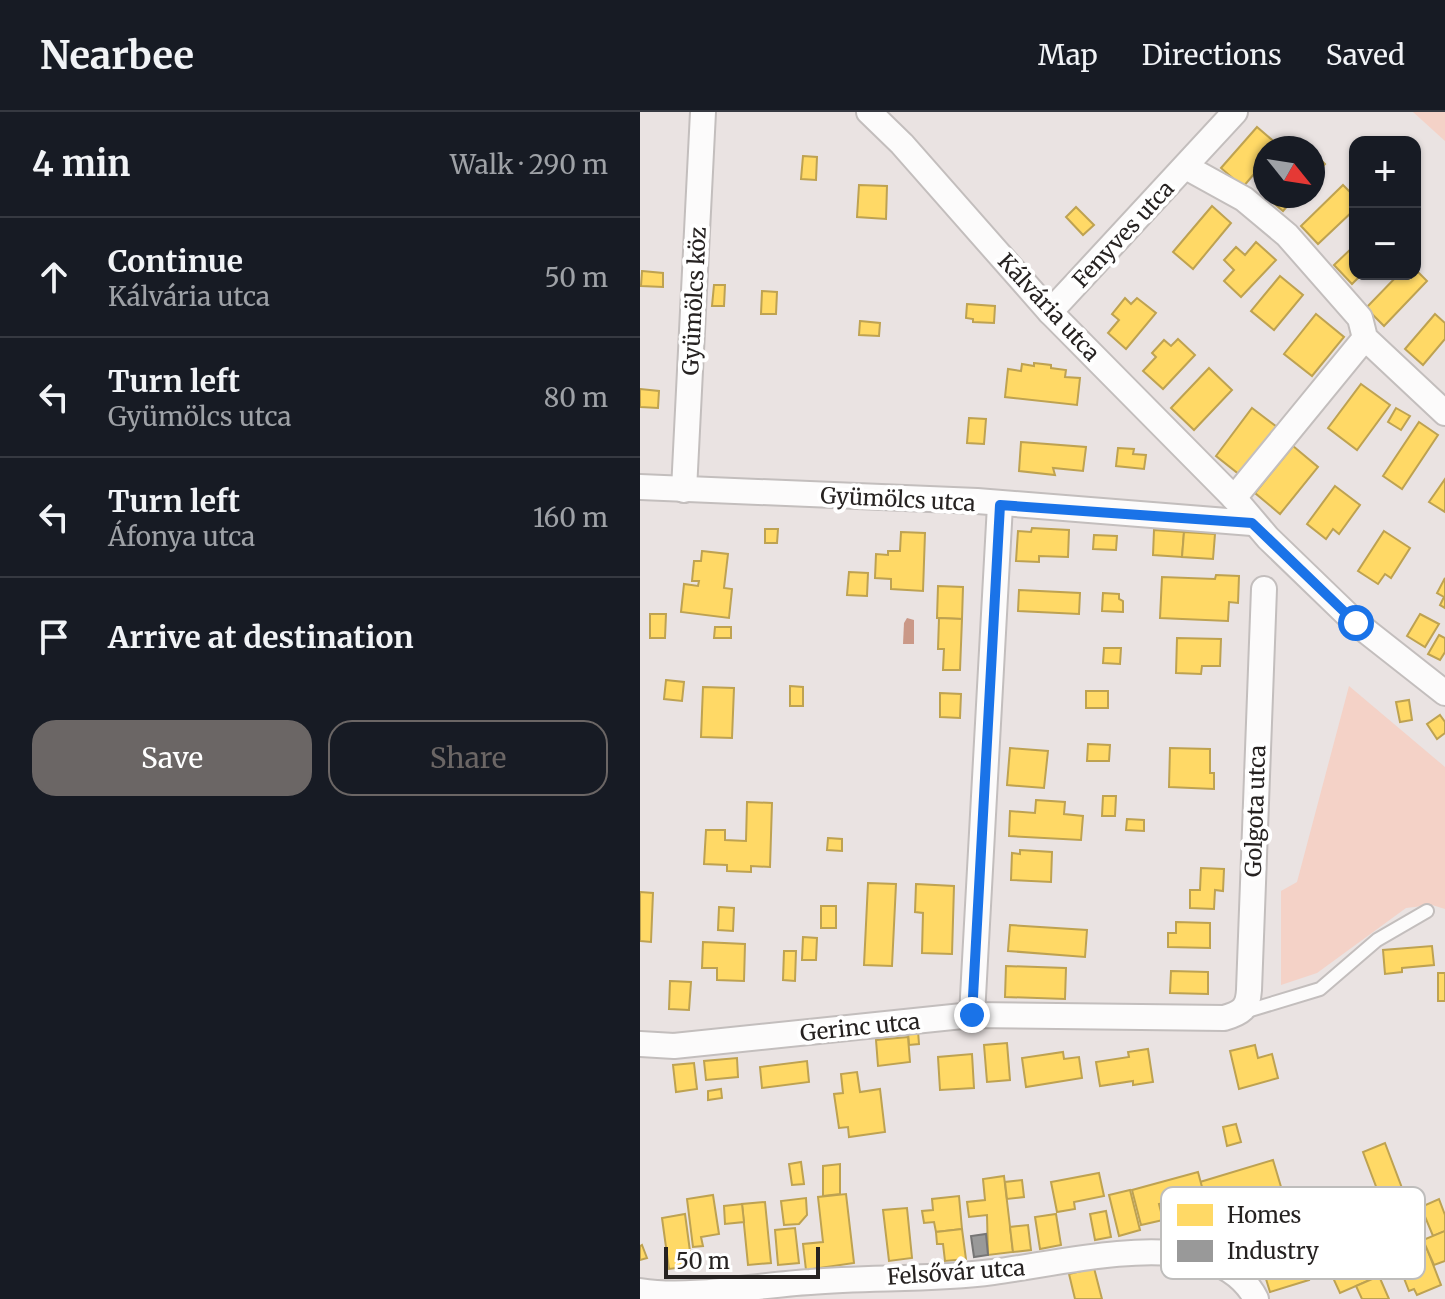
<!DOCTYPE html>
<meta charset="utf-8">
<style>
body{margin:0;font-family:Merriweather,serif;background:#20242c;color:#f1f3f6}
.controls{position:absolute;right:24px;top:24px;display:grid;overflow:hidden;border-radius:16px;box-shadow:0 2px 6px #0004}
.controls button{width:72px;height:72px;display:grid;place-items:center;padding:0;border:0;border-bottom:2px solid #363941;background:#171b24;color:#f1f3f6;font:40px sans-serif}
.compass{position:absolute;left:613px;top:24px;width:72px;height:72px;border-radius:50%;background:#171b24;box-shadow:0 2px 6px #0004;rotate:120deg}
.scale{position:absolute;left:24px;bottom:20px;width:156px;box-sizing:border-box;padding-left:8px;border:4px solid #262221;border-top:0;font-size:22px;line-height:28px;white-space:nowrap;color:#262221;-webkit-text-stroke:6px #fff;paint-order:stroke}
.stop{position:absolute;width:24px;height:24px;margin:-18px;border:6px solid #1a73e8;border-radius:50%;background:#fff}
.stop.end{background:#1a73e8;border-color:#fff;box-shadow:0 2px 8px #0008}
.list{margin:0;padding:0;list-style:none}
h2{display:flex;justify-content:space-between;align-items:center;height:104px;margin:0;padding:0 32px;font-size:34px}
h2 small{font-size:26px;font-weight:400;color:#9ea1a6}
.list li{display:grid;grid-template-columns:52px 1fr auto;gap:24px;align-items:center;box-sizing:border-box;height:120px;padding:0 32px;border-top:2px solid #363941}
.list b{display:block;font-size:30px;white-space:nowrap}
.list p{margin:0;font-size:26px;white-space:nowrap;color:#9ea1a6}
.list em{font-size:26px;font-style:normal;color:#9ea1a6}
.actions{display:flex;gap:16px;padding:24px 32px}
.actions a{flex:1;padding:18px 0;border:2px solid #6b6665;border-radius:24px;text-align:center;font-size:28px;color:#6b6665}
.actions .main{background:#6b6665;color:#fff}
.icon{flex:none;width:44px;height:44px;fill:none;stroke:currentColor;stroke-width:2;stroke-linecap:round;stroke-linejoin:round}
.map{position:relative;flex:none;width:805px;height:1187px;overflow:hidden}
header{display:flex;align-items:center;gap:48px;box-sizing:border-box;height:112px;padding:0 40px;background:#171b24;border-bottom:2px solid #363941}
header strong{font-size:38px}
nav{display:flex;gap:44px;margin-inline-start:auto;font-size:28px}
main{display:flex}
aside{flex:1;background:#171b24}
.map>svg:first-child{display:block}
.green{fill:#f4d2c7}
.water{fill:#ca9887}
.homes{fill:#ffd966;stroke:#bea251;stroke-width:2}
.industry{fill:#999;stroke:#767575;stroke-width:2}
.lines{fill:none;stroke-linecap:round;stroke-linejoin:round}
.lane-casing{stroke:#c3bebd;stroke-width:16}
.street-casing{stroke:#c3bebd;stroke-width:28}
.lane{stroke:#fcfbfb;stroke-width:12}
.street{stroke:#fcfbfb;stroke-width:24}
.route{stroke:#1a73e8;stroke-width:10}
.labels{text-anchor:middle;dominant-baseline:central;stroke-width:8;stroke-linejoin:round;paint-order:stroke}
.street-label{font-size:22px;fill:#262221;stroke:#fff}
.key{fill:#fff;stroke:#bebdbc;stroke-width:2}
.key-label{font-size:22px;fill:#262221}
</style>
<header>
<strong>Nearbee</strong>
<nav><a>Map</a><a>Directions</a><a>Saved</a></nav>
</header>
<main>
<aside>
<h2>4 min<small>Walk · 290 m</small></h2>
<ul class="list">
<li><svg class="icon" aria-label="ahead" viewBox="0 0 24 24"><path d="M12 20V5M6 11l6-6 6 6"/></svg><div><b>Continue</b><p>Kálvária utca</p></div><em>50 m</em></li>
<li><svg class="icon" aria-label="left" viewBox="0 0 24 24"><path d="M17 20v-9H6M10 6l-5 5 5 5"/></svg><div><b>Turn left</b><p>Gyümölcs utca</p></div><em>80 m</em></li>
<li><svg class="icon" aria-label="left" viewBox="0 0 24 24"><path d="M17 20v-9H6M10 6l-5 5 5 5"/></svg><div><b>Turn left</b><p>Áfonya utca</p></div><em>160 m</em></li>
<li><svg class="icon" aria-label="arrive" viewBox="0 0 24 24"><path d="M6 21V4h12l-3 4 3 4H6"/></svg><div><b>Arrive at destination</b></div></li>
</ul>
<div class="actions"><a class="main">Save</a><a>Share</a></div>
</aside>
<div class="map">
<svg width="805" height="1187" viewBox="0 0 805 1187">
<rect width="100%" height="100%" fill="#eae3e2"/>
<g class="green">
<polygon points="773,0 805,0 805,29"/>
<polygon points="709,574 805,655 805,797 792,793 766,796 677,861 641,873 641,779 657,770"/>
</g>
<polygon class="water" points="267,506 274,508 274,532 263,532 264,511"/>
<g class="homes">
<polygon points="617,15 638,33 636,36 625,36 625,49 603,75 581,56"/>
<polygon points="673,40 685,52 673,65"/>
<polygon points="163,44 177,45 176,68 161,67"/>
<polygon points="219,73 247,74 246,107 217,105"/>
<polygon points="703,73 715,85 715,97 678,132 661,114"/>
<polygon points="625,84 656,84 643,99"/>
<polygon points="572,94 591,111 553,157 533,140"/>
<polygon points="436,95 454,113 443,123 426,105"/>
<polygon points="616,130 636,148 601,185 584,169 594,158 584,148 596,135 605,143"/>
<polygon points="715,133 715,162 722,162 712,172 694,153"/>
<polygon points="775,157 787,169 744,214 726,196 759,162 775,162"/>
<polygon points="2,159 23,161 23,175 1,174"/>
<polygon points="640,164 663,183 634,218 611,199"/>
<polygon points="74,173 85,173 84,194 72,194"/>
<polygon points="122,179 137,180 136,202 121,202"/>
<polygon points="485,186 491,192 497,186 516,201 486,237 468,221 479,208 472,202"/>
<polygon points="327,192 355,194 354,211 333,210 333,207 326,206"/>
<polygon points="676,202 704,225 672,264 644,242"/>
<polygon points="795,202 805,211 805,227 783,253 765,237"/>
<polygon points="220,209 240,211 239,224 219,223"/>
<polygon points="538,227 555,243 523,277 503,259 516,245 512,241 524,228 531,234"/>
<polygon points="394,251 411,253 411,256 426,258 425,265 440,266 437,293 365,285 368,257 381,259 382,252 394,254"/>
<polygon points="569,256 592,278 554,318 531,296"/>
<polygon points="721,272 750,293 717,338 688,316"/>
<polygon points="0,277 19,279 18,296 0,295"/>
<polygon points="612,296 637,315 600,363 576,344"/>
<polygon points="756,296 770,304 761,318 748,310"/>
<polygon points="329,306 346,307 344,332 327,331"/>
<polygon points="779,310 798,323 762,377 743,364"/>
<polygon points="381,330 446,335 443,359 413,356 415,363 379,359"/>
<polygon points="653,334 678,355 640,402 615,381"/>
<polygon points="478,336 494,337 493,342 506,343 504,357 476,354"/>
<polygon points="805,367 805,400 789,390"/>
<polygon points="695,374 720,393 699,422 693,417 686,427 667,412"/>
<polygon points="392,416 429,418 428,445 399,444 399,450 376,449 378,419 391,420"/>
<polygon points="125,417 138,417 137,431 125,431"/>
<polygon points="514,418 544,420 542,445 513,443"/>
<polygon points="744,419 770,436 751,466 745,462 738,472 718,459"/>
<polygon points="261,420 285,421 283,479 251,477 251,467 235,466 236,442 248,443 248,439 260,439"/>
<polygon points="544,420 575,422 573,447 542,445"/>
<polygon points="454,423 477,424 476,438 453,437"/>
<polygon points="62,439 88,442 84,476 92,477 89,506 41,500 44,472 58,474 59,469 52,469 54,449 61,449"/>
<polygon points="209,460 228,461 227,484 207,483"/>
<polygon points="576,463 599,464 598,491 589,490 588,509 520,506 522,465 575,467"/>
<polygon points="805,466 805,496 800,493 804,485 797,481"/>
<polygon points="298,474 323,475 322,507 297,506"/>
<polygon points="379,478 440,481 439,502 378,499"/>
<polygon points="463,481 479,482 479,487 483,489 483,500 462,499"/>
<polygon points="10,502 26,502 25,526 10,526"/>
<polygon points="780,502 799,512 785,535 767,524"/>
<polygon points="299,506 322,507 320,558 303,558 304,537 298,537"/>
<polygon points="75,515 91,515 91,526 74,526"/>
<polygon points="799,523 805,526 805,540 800,548 788,542"/>
<polygon points="537,526 581,527 580,554 562,554 561,562 536,561"/>
<polygon points="464,536 481,536 480,552 463,551"/>
<polygon points="26,568 44,570 42,589 24,587"/>
<polygon points="150,574 163,575 163,594 150,594"/>
<polygon points="63,575 94,576 92,626 61,625"/>
<rect x="446" y="579" width="22" height="17"/>
<polygon points="300,581 321,582 320,606 300,605"/>
<polygon points="769,588 772,608 760,610 756,590"/>
<polygon points="800,603 805,610 805,621 797,627 787,612"/>
<polygon points="448,632 470,633 469,649 447,649"/>
<polygon points="370,636 408,639 404,676 367,673"/>
<polygon points="530,636 570,637 570,661 574,661 574,677 529,675"/>
<polygon points="463,684 476,684 475,704 462,704"/>
<polygon points="396,688 425,690 424,702 443,704 441,728 369,724 370,699 395,701"/>
<polygon points="107,690 132,691 130,755 111,754 111,760 87,759 87,753 64,752 66,718 85,718 85,728 106,729"/>
<polygon points="487,707 504,708 504,719 486,718"/>
<polygon points="188,726 202,727 202,739 187,738"/>
<polygon points="380,738 412,740 411,770 371,768 372,741 380,742"/>
<polygon points="561,756 584,757 583,779 575,778 574,797 550,796 550,778 560,778"/>
<polygon points="228,771 256,772 252,854 224,853"/>
<polygon points="276,772 314,774 312,842 282,841 283,801 275,800"/>
<polygon points="0,780 13,781 11,830 0,829"/>
<rect x="181" y="794" width="15" height="22"/>
<polygon points="79,795 94,796 93,819 78,818"/>
<polygon points="536,810 570,811 570,836 528,835 528,821 536,821"/>
<polygon points="370,813 447,818 445,845 368,839"/>
<polygon points="163,825 177,826 176,848 162,848"/>
<polygon points="63,830 105,832 104,869 77,868 77,856 62,856"/>
<polygon points="792,834 794,853 762,856 762,860 745,862 743,838"/>
<polygon points="144,839 156,839 155,869 143,868"/>
<polygon points="366,854 426,856 425,887 365,885"/>
<polygon points="531,859 568,860 568,882 530,881"/>
<rect x="798" y="861" width="7" height="28"/>
<polygon points="30,869 51,870 49,898 29,897"/>
<polygon points="278,919 279,932 269,933 268,920"/>
<polygon points="268,925 270,950 238,954 236,928"/>
<polygon points="367,931 370,968 347,970 344,933"/>
<polygon points="615,933 618,946 632,942 638,966 599,977 590,939"/>
<polygon points="508,937 513,970 493,973 493,969 460,974 456,950 489,945 488,940"/>
<polygon points="423,940 424,947 439,945 442,966 386,975 382,946"/>
<polygon points="332,942 334,976 300,978 298,945"/>
<polygon points="97,946 98,965 66,968 64,949"/>
<polygon points="167,949 169,970 122,976 120,955"/>
<polygon points="54,951 57,977 36,980 33,953"/>
<polygon points="217,960 220,980 240,977 245,1020 209,1025 208,1015 199,1016 194,982 203,981 201,962"/>
<polygon points="81,977 82,986 68,988 68,979"/>
<polygon points="596,1012 601,1030 587,1034 583,1015"/>
<polygon points="745,1031 762,1076 740,1085 723,1040"/>
<polygon points="633,1048 656,1125 628,1134 613,1084 568,1097 560,1070"/>
<polygon points="161,1050 164,1072 152,1073 149,1052"/>
<polygon points="200,1052 200,1082 183,1084 183,1054"/>
<polygon points="558,1060 574,1120 552,1125 542,1087 519,1092 523,1108 501,1113 492,1078"/>
<polygon points="459,1061 464,1084 434,1090 435,1097 417,1100 411,1070"/>
<polygon points="364,1064 373,1140 348,1143 347,1103 329,1105 327,1090 345,1088 343,1067"/>
<polygon points="382,1068 384,1085 367,1087 365,1070"/>
<polygon points="490,1078 500,1118 479,1124 469,1083"/>
<polygon points="206,1082 214,1151 166,1158 163,1132 183,1130 178,1085"/>
<polygon points="73,1083 79,1122 61,1125 63,1134 53,1135 47,1087"/>
<polygon points="319,1084 322,1117 296,1120 294,1110 284,1111 282,1099 293,1098 292,1087"/>
<polygon points="166,1086 167,1103 159,1112 144,1113 141,1089"/>
<polygon points="799,1087 805,1103 805,1119 793,1124 781,1095"/>
<polygon points="125,1090 131,1151 108,1153 102,1092"/>
<polygon points="102,1092 104,1110 85,1112 84,1094"/>
<polygon points="267,1096 272,1146 249,1149 243,1098"/>
<polygon points="466,1099 471,1125 455,1128 450,1102"/>
<polygon points="45,1102 52,1154 29,1157 22,1106"/>
<polygon points="416,1102 421,1133 400,1137 395,1105"/>
<polygon points="777,1111 801,1173 777,1183 774,1177 769,1179 747,1123"/>
<polygon points="388,1113 391,1138 373,1140 370,1115"/>
<polygon points="155,1116 159,1151 138,1153 135,1118"/>
<polygon points="322,1117 326,1147 305,1149 303,1132 297,1132 296,1120"/>
<polygon points="805,1119 805,1149 794,1153 783,1128"/>
<polygon points="658,1130 669,1168 630,1180 626,1167 648,1160 641,1136"/>
<polygon points="2,1133 7,1146 0,1148 0,1134"/>
<polygon points="727,1139 739,1164 700,1181 689,1157"/>
<polygon points="454,1156 462,1187 435,1187 429,1162"/>
<polygon points="739,1164 749,1187 722,1187 716,1174"/>
</g>
<polygon class="industry" points="346,1122 348,1143 334,1145 331,1124"/>
<g class="lines">
<defs>
<polyline id="lane" points="604,900 680,877 737,828 787,799"/>
<g id="street">
<polyline points="229,0 262,32 410,200 594,386 628,426 716,511 805,581"/>
<polyline points="546,55 604,87 647,123 720,206 725,226 805,301"/>
<polyline points="410,200 595,0"/>
<polyline points="0,375 337,389 612,411"/>
<polyline points="44,378 63,0"/>
<polyline points="594,386 725,226"/>
<polyline points="332,903 360,393"/>
<path d="M0,932L34,934L332,903L584,906C601,901 608,897 609,878L624,477"/>
<path d="M0,1179C50,1187 118,1173 170,1170C231,1165 293,1168 353,1160C413,1152 495,1132 553,1144C579,1149 604,1163 616,1187"/>
</g>
</defs>
<use href="#lane" class="lane-casing"/>
<use href="#street" class="street-casing"/>
<use href="#lane" class="lane"/>
<use href="#street" class="street"/>
</g>
<g class="lines">
<polyline class="route" points="332,903 360,393 612,411 716,511"/>
</g>
<g class="labels">
<g class="street-label">
<text transform="translate(483 122) rotate(-47)">Fenyves utca</text>
<text transform="translate(54 189) rotate(-87)">Gyümölcs köz</text>
<text transform="translate(409 195) rotate(47)">Kálvária utca</text>
<text transform="translate(258 387) rotate(3)">Gyümölcs utca</text>
<text transform="translate(615 699) rotate(-88)">Golgota utca</text>
<text transform="translate(220 915) rotate(-6)">Gerinc utca</text>
<text transform="translate(316 1160) rotate(-4)">Felsővár utca</text>
</g>
</g>
<rect x="521" y="1075" width="264" height="92" rx="12" class="key"/>
<rect x="537" y="1092" width="36" height="22" fill="#ffd966"/>
<rect x="537" y="1128" width="36" height="22" fill="#999"/>
<g class="key-label">
<text x="587" y="1111">Homes</text>
<text x="587" y="1147">Industry</text>
</g>
</svg>
<div class="controls">
<button>+</button>
<button>−</button>
</div>
<svg class="compass" viewBox="-18 -18 36 36"><path d="M0-13l5 13h-10z" fill="#e53935"/><path d="M0 13l5-13h-10z" fill="#9ea1a6"/></svg>
<div class="scale">50 m</div>
<div class="stop" style="left:716px;top:511px"></div>
<div class="stop end" style="left:332px;top:903px"></div>
</div>
</main>
